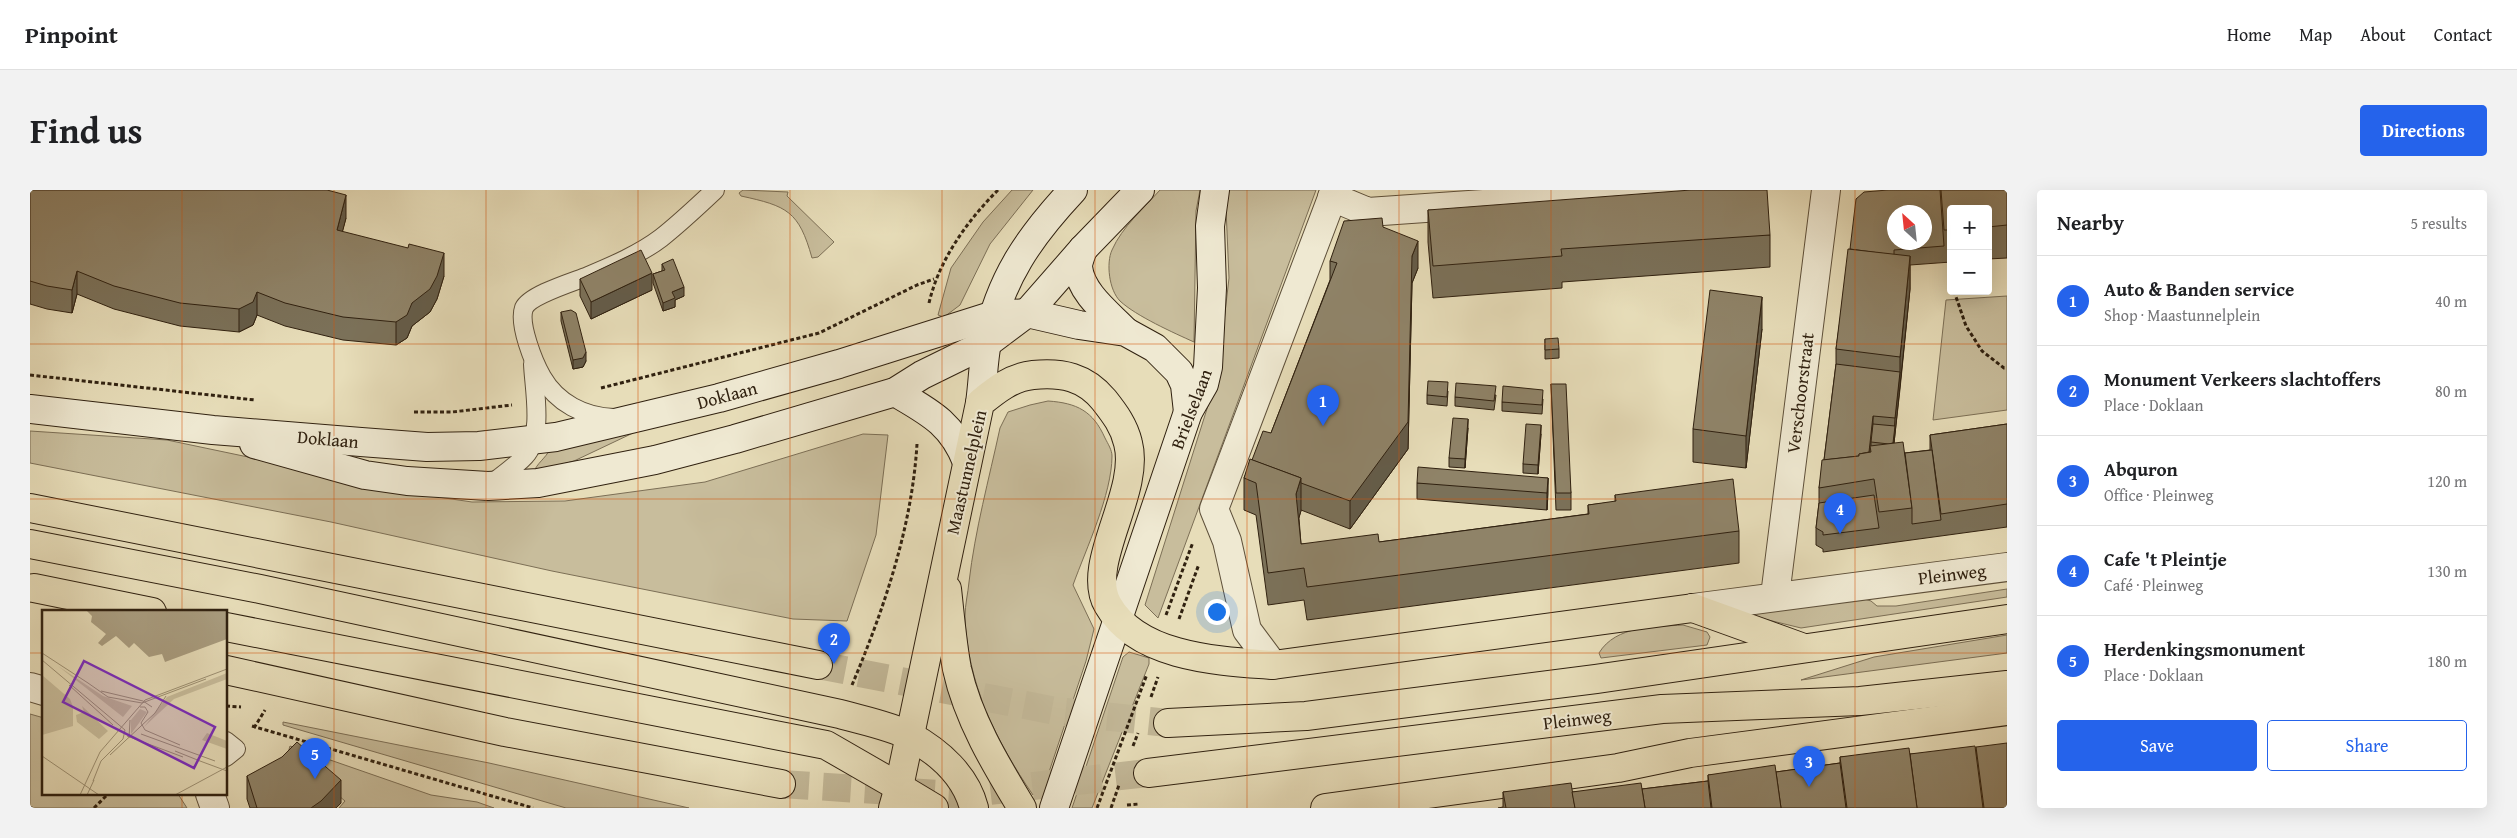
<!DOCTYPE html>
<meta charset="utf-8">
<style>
body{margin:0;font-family:"Gentium Book Plus",serif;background:#f2f2f2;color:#202124}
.controls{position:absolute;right:15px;top:15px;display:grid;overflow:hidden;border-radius:5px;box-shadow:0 5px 20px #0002}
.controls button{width:45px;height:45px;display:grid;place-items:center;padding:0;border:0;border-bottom:1px solid #e0e0e0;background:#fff;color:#202124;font:25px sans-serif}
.compass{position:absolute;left:1857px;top:15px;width:45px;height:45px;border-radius:50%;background:#fff;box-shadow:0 5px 20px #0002;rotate:333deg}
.you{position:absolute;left:1186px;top:421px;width:18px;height:18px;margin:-12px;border:4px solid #fff;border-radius:50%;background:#1a73e8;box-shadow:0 0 0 8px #1a73e833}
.badge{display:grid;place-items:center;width:32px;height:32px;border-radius:50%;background:#2563eb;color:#fff;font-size:16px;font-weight:700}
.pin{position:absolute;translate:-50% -41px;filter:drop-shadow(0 1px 2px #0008)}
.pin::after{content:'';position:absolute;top:26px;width:18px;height:15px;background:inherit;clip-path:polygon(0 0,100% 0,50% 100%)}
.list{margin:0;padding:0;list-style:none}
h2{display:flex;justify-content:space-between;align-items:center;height:65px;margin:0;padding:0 20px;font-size:21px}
h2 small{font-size:16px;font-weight:400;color:#757577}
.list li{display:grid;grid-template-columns:32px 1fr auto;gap:15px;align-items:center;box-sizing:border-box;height:90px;padding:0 20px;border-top:1px solid #e0e0e0}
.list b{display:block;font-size:19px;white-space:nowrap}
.list p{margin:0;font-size:16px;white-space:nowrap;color:#757577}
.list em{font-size:16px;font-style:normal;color:#757577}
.actions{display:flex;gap:10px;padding:15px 20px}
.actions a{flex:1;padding:11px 0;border:1px solid #2563eb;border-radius:5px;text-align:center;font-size:18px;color:#2563eb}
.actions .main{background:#2563eb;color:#fff}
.map{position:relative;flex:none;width:1977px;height:618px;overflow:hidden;border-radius:5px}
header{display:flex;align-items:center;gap:30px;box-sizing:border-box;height:70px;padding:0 25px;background:#fff;border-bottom:1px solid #e0e0e0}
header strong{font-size:24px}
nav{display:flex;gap:28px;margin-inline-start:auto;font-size:18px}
.intro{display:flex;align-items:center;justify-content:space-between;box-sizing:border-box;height:120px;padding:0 30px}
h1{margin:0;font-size:35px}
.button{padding:12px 22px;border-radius:5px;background:#2563eb;color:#fff;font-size:18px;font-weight:700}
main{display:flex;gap:30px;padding:0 30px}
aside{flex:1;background:#fff;border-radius:5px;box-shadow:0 5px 20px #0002}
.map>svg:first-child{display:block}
.green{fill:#c8bd9c;stroke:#7c6f56}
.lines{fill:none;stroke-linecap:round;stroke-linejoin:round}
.trunk-tunnel{stroke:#c2b797;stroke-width:28;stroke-dasharray:28 14;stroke-linecap:butt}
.service-casing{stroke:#5e503a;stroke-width:20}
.minor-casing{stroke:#5e503a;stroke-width:30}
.secondary-casing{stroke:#302110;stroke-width:30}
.primary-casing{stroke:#302110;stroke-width:30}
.trunk-casing{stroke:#302110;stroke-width:30}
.path{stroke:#302110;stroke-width:3;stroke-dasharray:4 2.5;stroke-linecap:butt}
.service{stroke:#efe9d2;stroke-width:18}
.minor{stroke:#efe9d2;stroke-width:28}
.secondary{stroke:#efe9d2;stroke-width:28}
.primary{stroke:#e7ddb9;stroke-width:28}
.trunk{stroke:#e7ddb9;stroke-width:28}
.wall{fill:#7b7159;stroke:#302110}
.shaded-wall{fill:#645c49;stroke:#302110}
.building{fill:#8f8368;stroke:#302110;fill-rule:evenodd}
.grid{fill:none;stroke:#d6530c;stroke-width:1;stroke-opacity:0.55}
.labels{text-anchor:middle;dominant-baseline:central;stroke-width:4;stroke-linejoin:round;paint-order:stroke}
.street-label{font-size:18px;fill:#302110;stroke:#efe9d2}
.inset-road{fill:none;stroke:#9e9275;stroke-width:1}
.view{fill:#7b2cbf;fill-opacity:0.15;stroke:#7b2cbf;stroke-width:2.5}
.inset-edge{fill:none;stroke:#302110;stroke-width:2.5}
</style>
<header>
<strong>Pinpoint</strong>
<nav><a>Home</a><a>Map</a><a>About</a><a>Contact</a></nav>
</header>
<div class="intro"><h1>Find us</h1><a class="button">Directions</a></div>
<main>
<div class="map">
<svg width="1977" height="618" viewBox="0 0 1977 618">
<rect width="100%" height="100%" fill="#e7ddb9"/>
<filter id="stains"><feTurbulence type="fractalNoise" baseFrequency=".004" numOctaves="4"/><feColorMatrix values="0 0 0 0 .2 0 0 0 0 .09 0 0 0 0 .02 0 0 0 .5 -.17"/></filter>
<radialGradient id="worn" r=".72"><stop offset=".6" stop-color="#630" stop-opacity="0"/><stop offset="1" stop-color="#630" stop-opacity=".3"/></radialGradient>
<g class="green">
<path d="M713,0L758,2L757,6L804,52L788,67L782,68C769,21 757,16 711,6L709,3Z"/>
<polygon points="982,0 1003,0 960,54 930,115 914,127 908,125 921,78 953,32"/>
<path d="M1130,0H1170L1166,21L1164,152C1144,143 1106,126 1090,111C1079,100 1076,73 1082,60C1092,37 1114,18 1130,0Z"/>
<polygon points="1199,0 1286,0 1128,428 1115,415 1188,184 1199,88 1196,18"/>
<polygon points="1977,106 1977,220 1903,230 1916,110"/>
<path d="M1018,211C1047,213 1063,221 1075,248C1078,254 1082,260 1082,266C1082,304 1056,359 1043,395L1064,439L1056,471L1016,591L1003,605C966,551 937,493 935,426C935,415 938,403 939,392C945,340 959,289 970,238L978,222L1000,215Z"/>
<polygon points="0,241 137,250 218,267 326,295 442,312 535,311 675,292 833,244 858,245 846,345 817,431 763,429 522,381 301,332 0,273"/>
<path d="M601,241L603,243L544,271L504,282C506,274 516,268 520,259Z"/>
<polygon points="1977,399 1977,407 1771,438 1726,427 1723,421 1831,408 1841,411 1847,416 1866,416"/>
<path d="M1653,435L1677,442L1680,447L1677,455L1571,468L1569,463C1586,435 1625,437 1653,435Z"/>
<polygon points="1977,445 1977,463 1771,490 1844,467"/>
<polygon points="1099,462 1119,468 1119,474 1062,618 1042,618 1093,467"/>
<polygon points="0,524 14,528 14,604 148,604 157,618 0,618"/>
<polygon points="253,532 459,573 659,618 536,618 253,535"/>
<polygon points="260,556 401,605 447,612 464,618 309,618 315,611 258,563"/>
</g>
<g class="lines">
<g class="trunk-tunnel">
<polyline points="788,475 1026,521 1138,533"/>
<polyline points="751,594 925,605 1118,583"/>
</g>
<defs>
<g id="service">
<path d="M584,228C554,227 527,213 512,187C504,173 488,134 494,118C500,105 543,92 558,86C582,76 610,64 631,48C650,33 668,16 685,0"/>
<path d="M459,296C471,286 485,277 495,266C514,245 504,199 503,174"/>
<polyline points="196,551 206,559 196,567"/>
</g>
<g id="minor">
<polyline points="1302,7 1338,22 1655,0"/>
<polyline points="1745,406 1796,0"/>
<polyline points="1663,418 1977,377"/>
<polyline points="1243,475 1217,440 1197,351 1184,319 1305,0"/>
<polyline points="0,497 14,501"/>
<polyline points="180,604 185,618"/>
</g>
<g id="secondary">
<path d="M1053,59C1051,65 1048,72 1048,77C1051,104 1079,124 1096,142"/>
<path d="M865,202C899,222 922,233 937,272"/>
<path d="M950,213C953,193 953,172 957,152C970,88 1000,46 1043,0"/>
<polyline points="0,219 183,240 331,252 397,257 449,256 526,247 689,208 809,174 964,125 997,123 1049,135 1096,142 1125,158 1149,182 1155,195 1158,222"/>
<polyline points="224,254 335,285 377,291 458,296 508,293 625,270 705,249 865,202 892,185 957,153 997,123 1053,59 1110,0"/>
<polyline points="1024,618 1158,222 1174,194 1178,177 1182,98 1180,36 1185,0"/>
</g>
<g id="primary">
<path d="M917,399C920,425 922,453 927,479C938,529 966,575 992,618"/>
<polyline points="869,597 904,618"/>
<path d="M863,618L869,597L950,213C966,200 982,187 1003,185C1032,182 1055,187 1074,210C1085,224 1094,236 1098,253C1111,303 1054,374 1078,415C1108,468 1190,471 1243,475L1663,418"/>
<polyline points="1295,618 1588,578 1660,563 1977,521"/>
</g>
<g id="trunk">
<polyline points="0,318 788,475"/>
<path d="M0,354L230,399L810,524C831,530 861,536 880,546C909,562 936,586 944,618"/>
<polyline points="4,398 122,422"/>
<polyline points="1663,418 1771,457"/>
<polyline points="196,437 796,555 869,597"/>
<polyline points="196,480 475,542 751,594"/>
<polyline points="1138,533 1276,526 1566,489 1977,429"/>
<polyline points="1118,583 1632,519 1830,511 1977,495"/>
</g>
</defs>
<use href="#service" class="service-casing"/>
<use href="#minor" class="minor-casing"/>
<use href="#secondary" class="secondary-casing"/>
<use href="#primary" class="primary-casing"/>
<use href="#trunk" class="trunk-casing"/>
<g class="path">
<polyline points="1924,101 1936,136 1952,161 1974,178 1977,178"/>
<path d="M899,113C909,70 937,31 968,0"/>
<polyline points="0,185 225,210"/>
<polyline points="571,198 789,143 887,95 904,89"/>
<polyline points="384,222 422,222 482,215"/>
<polyline points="1136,425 1163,352"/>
<polyline points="1149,429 1169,374"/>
<path d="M822,495C854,419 882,337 887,254"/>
<polyline points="1121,507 1128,487"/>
<polyline points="196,516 211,517"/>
<polyline points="222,536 503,618"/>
<polyline points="224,538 235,520"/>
<polyline points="1103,556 1108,543"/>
<polyline points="1097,615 1109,614"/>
<polyline points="0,617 2,618"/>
<polyline points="64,618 78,604"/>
<polyline points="1067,618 1117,484"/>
<polyline points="1081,618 1089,595"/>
</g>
<use href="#service" class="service"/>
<use href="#minor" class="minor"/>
<use href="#secondary" class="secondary"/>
<use href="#primary" class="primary"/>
<use href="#trunk" class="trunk"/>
</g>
<g class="wall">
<polygon points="0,0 316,28 312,42 414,86 407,109 400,122 382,136 377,148 366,155 313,150 255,136 227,125 223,135 209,142 150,136 84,119 47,104 42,123 17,119 0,114"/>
<polygon points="1858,0 1977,0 1977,68 1958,69 1958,19 1921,19 1921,72 1880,75 1880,99 1870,199 1864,253 1875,263 1900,260 1900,245 1977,234 1977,337 1793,362 1793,359 1786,355 1786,338 1789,313 1789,298 1794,270 1806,174 1806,159 1820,59"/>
<polygon points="1398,20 1740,45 1740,77 1532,92 1532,98 1403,108 1398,52"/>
<polygon points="1353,37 1388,78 1382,93 1378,259 1320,339 1271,320 1269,328 1271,354 1349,352 1558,324 1558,315 1585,312 1585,305 1709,341 1709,373 1277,430 1274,410 1238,415 1226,325 1214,320 1214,288 1222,270 1241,243 1300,90 1300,71"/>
<polygon points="632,74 654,106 645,110 645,117 633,121 623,93 623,84 632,81"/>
<polygon points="550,89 622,100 561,129 550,106"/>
<polygon points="531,122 556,171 553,177 543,179 531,131"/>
<polygon points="1732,139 1716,278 1663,272 1663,239"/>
<polygon points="1515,149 1529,159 1529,168 1515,169"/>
<polygon points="1521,194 1541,303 1541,320 1526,320"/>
<polygon points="1418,201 1417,216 1397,214 1397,205"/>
<polygon points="1466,205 1464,220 1425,216 1425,207"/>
<polygon points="1513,209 1512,224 1472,221 1472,212"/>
<polygon points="1438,238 1435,278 1419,277 1419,268"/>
<polygon points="1511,244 1508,284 1493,283 1493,274"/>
<polygon points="1518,288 1517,320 1387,309 1387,293"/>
<polygon points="1946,557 1977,618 1468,618 1473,617 1473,602 1542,602 1612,599 1678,591 1678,585 1746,582 1810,573 1810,567 1880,564 1946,566"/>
<polygon points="217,586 311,613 306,618 220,618 217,609"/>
</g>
<g class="shaded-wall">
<polygon points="316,5 316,28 307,63 307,40"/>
<polygon points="1388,51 1388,78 1382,93 1378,259 1320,339 1320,311 1382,66"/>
<polygon points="414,63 414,86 407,109 400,122 382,136 377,148 366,155 366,132 382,113"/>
<polygon points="1880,66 1880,99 1863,263 1865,228 1870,182 1870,167"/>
<polygon points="47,81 47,104 42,123 42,100"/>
<polygon points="622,83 622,100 561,129 561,112"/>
<polygon points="654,97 654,106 645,110 645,117 633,121 633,113 642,102"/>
<polygon points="227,102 227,125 223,135 209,142 209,119"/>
<polygon points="1732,107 1732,139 1716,278 1716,246"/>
<polygon points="556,162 556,171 553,177 543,179 543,170"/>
<polygon points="1843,226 1843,243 1841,252 1841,258 1840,256 1840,268 1839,262"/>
<polygon points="1438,229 1438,238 1435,278 1435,269"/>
<polygon points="1511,235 1511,244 1508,284 1508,275"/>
<polygon points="1271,288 1271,321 1266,336 1266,304"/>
<polygon points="1518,288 1518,304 1517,320 1517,303"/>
<polygon points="311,590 311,613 306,618 281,618"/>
</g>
<g class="building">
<polygon points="0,0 297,0 316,5 307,40 378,58 379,54 414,63 407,86 400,99 382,113 377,125 366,132 313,127 255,113 227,102 223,112 209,119 150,113 84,96 47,81 42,100 17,96 0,91"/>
<polygon points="1661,0 1737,0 1740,45 1531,59 1532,66 1403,76 1398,20"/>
<path d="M1858,0H1910L1914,56L1864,60V65L1820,59L1826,9L1834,2ZM1864,22H1894V52H1864Z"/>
<polygon points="1911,0 1977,0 1977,35 1958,37 1958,19 1921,19 1921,40 1914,40"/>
<polygon points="1352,28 1353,37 1388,51 1382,66 1378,232 1320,311 1271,293 1271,288 1222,270 1233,241 1241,243 1307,73 1300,71 1314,31"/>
<polygon points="1818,59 1880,66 1870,167 1806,159"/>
<polygon points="611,60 622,83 561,112 550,89"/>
<polygon points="643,69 654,97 642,102 645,108 633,113 623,84 635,80 632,74"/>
<polygon points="1680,100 1732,107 1716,246 1663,239"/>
<polygon points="541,120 546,123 556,162 553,168 543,170 531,122"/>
<polygon points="1528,148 1529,159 1515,160 1515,149"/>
<polygon points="1806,174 1870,182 1865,228 1843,226 1839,262 1829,264 1829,266 1794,270"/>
<polygon points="1398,191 1418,192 1417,207 1397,205"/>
<polygon points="1426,193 1466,196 1464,211 1425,207"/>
<polygon points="1521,194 1536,194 1541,303 1526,303"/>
<polygon points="1473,196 1513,200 1512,215 1472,212"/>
<polygon points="1423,228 1438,229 1435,269 1419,268"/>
<polygon points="1496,234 1511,235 1508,275 1493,274"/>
<polygon points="1843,234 1865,236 1863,253 1859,254 1841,252"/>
<polygon points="1977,234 1977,314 1911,324 1900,245"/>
<polygon points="1873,252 1882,318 1849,322 1844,289 1789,298 1792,270 1829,266 1829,264 1841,262 1840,256"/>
<polygon points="1902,260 1911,330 1882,334 1882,318 1875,263"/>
<polygon points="1220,269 1271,288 1266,304 1271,354 1348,344 1349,352 1559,324 1558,315 1586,311 1585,305 1703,289 1709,341 1277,397 1274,378 1238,383 1226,293 1214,288"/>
<polygon points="1388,277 1518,288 1517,303 1387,293"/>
<polygon points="1844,305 1849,338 1793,345 1793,342 1786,338 1789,313"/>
<polygon points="267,552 311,590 291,611 281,618 227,618 217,586 252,567"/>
<polygon points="1977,553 1977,618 1954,618 1946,557"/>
<polygon points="1945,556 1953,618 1887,618 1880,564"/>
<polygon points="1879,558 1887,618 1817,618 1810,567"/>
<polygon points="1810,573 1816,618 1751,618 1746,582"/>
<polygon points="1745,575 1751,618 1682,618 1678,585"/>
<polygon points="1678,591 1681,618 1615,618 1612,599"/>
<polygon points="1541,593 1545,618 1476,618 1473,602"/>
<polygon points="1611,593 1615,618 1545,618 1542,602"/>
</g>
<path class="grid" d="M152,0V422M304,0V618M456,0V618M608,0V618M760,0V618M912,0V618M1065,0V618M1217,0V618M1369,0V618M1521,0V618M1673,0V618M1825,0V618M0,154H1977M0,309H1977M0,463H14M196,463H1977M152,604V618"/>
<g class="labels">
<g class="street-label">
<text transform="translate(1770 203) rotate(-83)">Verschoorstraat</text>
<text transform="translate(697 205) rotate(-15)">Doklaan</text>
<text transform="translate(1161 219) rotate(-69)">Brielselaan</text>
<text transform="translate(298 249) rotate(5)">Doklaan</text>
<text transform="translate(936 282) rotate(-77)">Maastunnelplein</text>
<text transform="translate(1922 384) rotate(-7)">Pleinweg</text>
<text transform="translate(1547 529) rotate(-7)">Pleinweg</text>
</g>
</g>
<g transform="translate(12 420)">
<rect width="185" height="185" fill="#e7ddb9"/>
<path d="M16,56L61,86L90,96L81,107ZM185,63V69L132,89L102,117L125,87ZM0,65L28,89L31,97V116L0,125ZM40,96L66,121L57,129L35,112L34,105L42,102ZM98,99L105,102L89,124V110ZM165,123L185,131V139L160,130Z" fill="#c8bd9c"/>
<path d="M44,0H185V29L123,52L120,44L107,47L92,33L87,38L74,26L60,36L56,33L64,24L49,12L50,6Z" fill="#a99d80"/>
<path class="inset-road" d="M0,43L46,73M0,50L83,120L81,129L59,151L51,171M46,73L66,87L100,93L164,69M27,75L71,115M59,81L101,91L110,97M98,97H103L106,102L99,113L103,120L138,135M99,124L173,151M85,126L141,147M87,128L88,110M133,141L158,151M68,145L113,103L124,86M0,146L57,185M158,151L185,161M38,185L58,142L103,90L185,59M45,185L52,170M133,185L185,157"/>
<path class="view" d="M42,51L173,117L152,158L21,92Z"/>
<rect width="185" height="185" class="inset-edge"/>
</g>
<rect width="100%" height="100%" filter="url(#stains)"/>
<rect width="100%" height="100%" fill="url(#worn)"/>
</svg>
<div class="controls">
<button>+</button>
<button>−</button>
</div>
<svg class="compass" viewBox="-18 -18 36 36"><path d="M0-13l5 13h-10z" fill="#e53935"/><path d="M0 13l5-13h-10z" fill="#757577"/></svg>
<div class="you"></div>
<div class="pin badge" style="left:1293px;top:236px">1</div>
<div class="pin badge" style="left:804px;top:474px">2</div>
<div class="pin badge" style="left:1779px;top:597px">3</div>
<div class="pin badge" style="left:1810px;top:344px">4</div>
<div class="pin badge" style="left:285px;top:589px">5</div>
</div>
<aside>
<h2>Nearby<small>5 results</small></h2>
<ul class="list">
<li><span class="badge">1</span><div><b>Auto &amp; Banden service</b><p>Shop · Maastunnelplein</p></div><em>40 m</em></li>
<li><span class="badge">2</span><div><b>Monument Verkeers slachtoffers</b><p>Place · Doklaan</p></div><em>80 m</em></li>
<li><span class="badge">3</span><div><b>Abquron</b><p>Office · Pleinweg</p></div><em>120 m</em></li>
<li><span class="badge">4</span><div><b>Cafe 't Pleintje</b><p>Café · Pleinweg</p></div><em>130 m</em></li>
<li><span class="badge">5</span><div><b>Herdenkingsmonument</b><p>Place · Doklaan</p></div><em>180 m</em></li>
</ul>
<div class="actions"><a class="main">Save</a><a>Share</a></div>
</aside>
</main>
